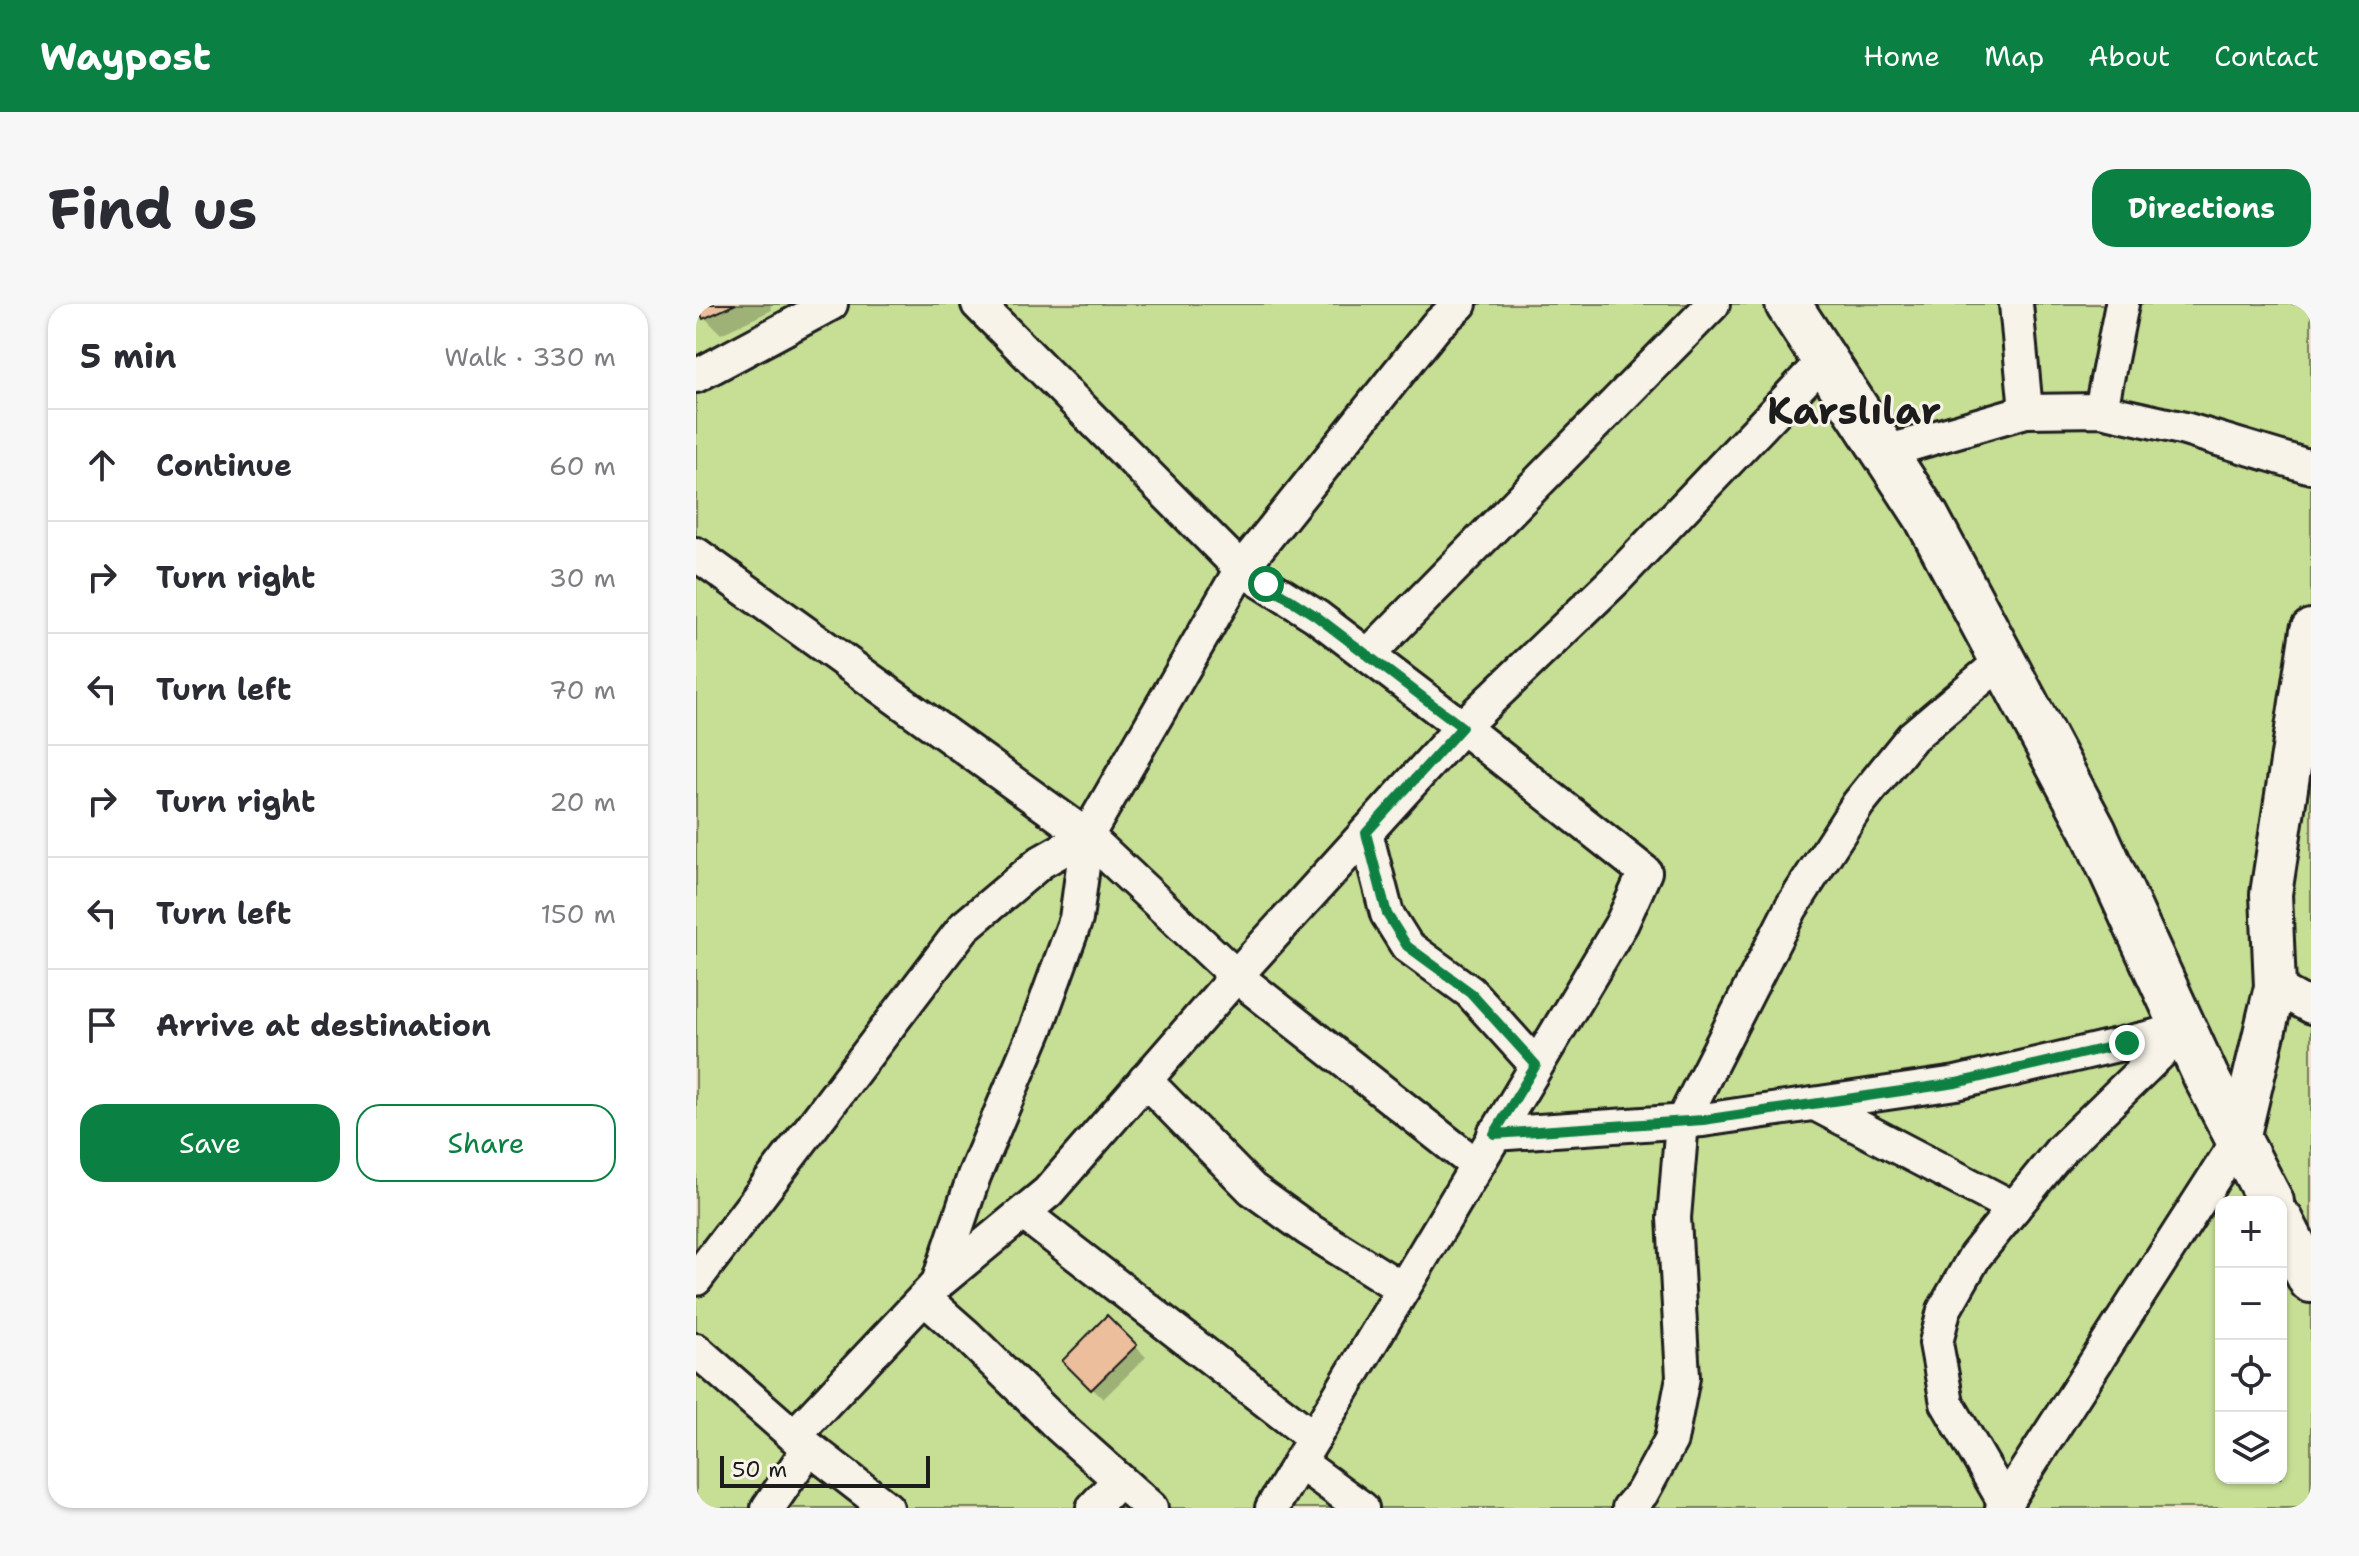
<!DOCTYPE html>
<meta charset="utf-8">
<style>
body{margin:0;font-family:"Shantell Sans",sans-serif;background:#f7f7f7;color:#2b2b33}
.controls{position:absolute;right:24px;bottom:24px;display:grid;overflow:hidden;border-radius:16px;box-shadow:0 2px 6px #0004}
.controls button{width:72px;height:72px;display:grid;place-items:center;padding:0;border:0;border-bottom:2px solid #e1e1e2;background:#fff;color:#2b2b33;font:40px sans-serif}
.scale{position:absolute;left:24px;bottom:20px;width:210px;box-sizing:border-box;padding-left:8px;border:4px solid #1c1c1c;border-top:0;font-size:22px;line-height:28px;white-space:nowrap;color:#1c1c1c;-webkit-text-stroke:6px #f7f3e8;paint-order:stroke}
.stop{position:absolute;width:24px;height:24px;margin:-18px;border:6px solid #0b8043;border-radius:50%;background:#fff}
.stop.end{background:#0b8043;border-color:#fff;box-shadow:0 2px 8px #0008}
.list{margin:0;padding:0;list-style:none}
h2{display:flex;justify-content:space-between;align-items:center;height:104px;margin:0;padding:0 32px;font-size:34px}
h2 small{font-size:26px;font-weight:400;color:#7c7c81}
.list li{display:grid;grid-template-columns:52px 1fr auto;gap:24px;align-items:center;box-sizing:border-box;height:112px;padding:0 32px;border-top:2px solid #e1e1e2}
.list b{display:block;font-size:30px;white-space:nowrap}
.list em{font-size:26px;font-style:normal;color:#7c7c81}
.actions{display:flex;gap:16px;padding:24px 32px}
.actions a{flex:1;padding:18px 0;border:2px solid #0b8043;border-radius:24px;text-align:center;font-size:28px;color:#0b8043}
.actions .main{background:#0b8043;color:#fff}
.icon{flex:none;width:44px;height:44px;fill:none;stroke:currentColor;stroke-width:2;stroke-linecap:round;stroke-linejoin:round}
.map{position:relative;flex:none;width:1615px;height:1204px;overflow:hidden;border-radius:24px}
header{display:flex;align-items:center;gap:48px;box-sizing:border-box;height:112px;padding:0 40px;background:#0b8043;color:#fff}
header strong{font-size:38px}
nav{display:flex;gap:44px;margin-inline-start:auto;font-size:28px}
.intro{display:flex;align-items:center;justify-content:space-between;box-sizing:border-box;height:192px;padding:0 48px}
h1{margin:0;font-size:56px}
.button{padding:20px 36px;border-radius:24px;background:#0b8043;color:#fff;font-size:28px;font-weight:700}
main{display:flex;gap:48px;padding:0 48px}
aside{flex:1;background:#fff;border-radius:24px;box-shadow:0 2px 6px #0004}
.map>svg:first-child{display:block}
.green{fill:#c6df95;stroke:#717e58;stroke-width:2;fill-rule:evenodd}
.shadow{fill:#0003}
.building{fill:#ecbe9c;stroke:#1c1c1c;stroke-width:2}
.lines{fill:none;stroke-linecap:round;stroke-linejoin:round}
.minor-casing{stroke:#1c1c1c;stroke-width:38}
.tertiary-casing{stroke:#1c1c1c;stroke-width:46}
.secondary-casing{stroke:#1c1c1c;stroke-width:50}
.minor{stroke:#f7f3e8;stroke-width:32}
.tertiary{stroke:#f7f3e8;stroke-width:40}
.secondary{stroke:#f7f3e8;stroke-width:44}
.route{stroke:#0b8043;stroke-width:10}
.labels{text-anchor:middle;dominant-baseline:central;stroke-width:6;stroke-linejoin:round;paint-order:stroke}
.district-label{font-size:38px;font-weight:bold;fill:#1c1c1c;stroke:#f7f3e8}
</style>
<header>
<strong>Waypost</strong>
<nav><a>Home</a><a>Map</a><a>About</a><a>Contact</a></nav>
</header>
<div class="intro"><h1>Find us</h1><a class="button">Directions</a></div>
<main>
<aside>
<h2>5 min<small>Walk · 330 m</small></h2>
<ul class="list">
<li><svg class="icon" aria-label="ahead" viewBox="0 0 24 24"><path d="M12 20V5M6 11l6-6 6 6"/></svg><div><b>Continue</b></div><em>60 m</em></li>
<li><svg class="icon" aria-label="right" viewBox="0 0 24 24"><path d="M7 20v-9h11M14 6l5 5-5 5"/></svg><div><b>Turn right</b></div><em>30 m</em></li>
<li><svg class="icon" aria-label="left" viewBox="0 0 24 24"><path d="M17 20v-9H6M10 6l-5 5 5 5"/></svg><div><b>Turn left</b></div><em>70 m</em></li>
<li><svg class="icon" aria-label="right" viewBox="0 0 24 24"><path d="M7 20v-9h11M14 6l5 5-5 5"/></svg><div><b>Turn right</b></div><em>20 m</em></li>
<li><svg class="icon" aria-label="left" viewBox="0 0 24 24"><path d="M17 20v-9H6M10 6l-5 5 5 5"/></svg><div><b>Turn left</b></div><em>150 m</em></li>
<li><svg class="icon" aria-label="arrive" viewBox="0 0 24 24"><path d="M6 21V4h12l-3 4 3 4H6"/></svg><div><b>Arrive at destination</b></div></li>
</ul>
<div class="actions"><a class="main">Save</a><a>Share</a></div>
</aside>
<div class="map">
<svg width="1615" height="1204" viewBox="0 0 1615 1204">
<rect width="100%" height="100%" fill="#f4e3d1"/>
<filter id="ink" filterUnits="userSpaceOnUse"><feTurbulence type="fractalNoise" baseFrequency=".0125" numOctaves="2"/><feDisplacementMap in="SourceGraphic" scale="16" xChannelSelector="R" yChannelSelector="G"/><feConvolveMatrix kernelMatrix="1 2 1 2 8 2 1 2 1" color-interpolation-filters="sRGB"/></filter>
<g filter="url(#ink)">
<path class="green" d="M0,0H1615V1204H0ZM1525,898H1585V1174H1525Z"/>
<g class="shadow">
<polygon points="3,0 74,0 76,6 25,30 9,14"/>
<polygon points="411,1014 450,1053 407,1095 368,1057"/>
</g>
<g class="building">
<polygon points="1,0 40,0 7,15"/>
<polygon points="411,1011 441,1041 395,1086 366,1057"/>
</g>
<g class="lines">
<defs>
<g id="minor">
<polyline points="282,0 545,265 620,312 766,423 949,568 926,619 576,1204"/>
<polyline points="1320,0 1330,107"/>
<polyline points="0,72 135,0"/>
<polyline points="1405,106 1426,0"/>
<polyline points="1189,148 1330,107 1405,106 1489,125 1615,163"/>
<polyline points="0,250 391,532 540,672 780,861"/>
<polyline points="672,351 1017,0"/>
<polyline points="670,529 691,610 711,642 774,688 840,761"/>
<polyline points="1579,683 1615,703"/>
<polyline points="449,776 556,885 613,926 707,985"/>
<polyline points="1119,800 1318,904"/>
<polyline points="798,830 1007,816 1260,779 1489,725"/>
<polyline points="327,909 618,1134"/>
<polyline points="0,975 268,623 345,558 391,532"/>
<polyline points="242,979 278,872 340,725 380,615 391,532 545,265 740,22 764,0"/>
<polyline points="228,994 270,1031 363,1122 455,1204"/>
<polyline points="0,1046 98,1132 191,1204"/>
<polyline points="98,1132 242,979 352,888 540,672 766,423 920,275 1129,55"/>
<polyline points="603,1158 666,1204"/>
<polyline points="1309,1199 1251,1099 1240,1039 1248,1006 1279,952 1365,846 1489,725"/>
<polyline points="72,1204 113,1144"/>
<polyline points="397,1204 423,1176"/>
<polyline points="933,1204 946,1189 975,1136 987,1073 978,914 986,818 1095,604 1162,500 1216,433 1307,356"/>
<polyline points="1306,1204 1543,835"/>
</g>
<polyline id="tertiary" points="1543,835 1579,683 1575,590 1615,326"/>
<g id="secondary">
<polyline points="1092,0 1230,212 1397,526 1510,773 1575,898"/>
<polyline points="1585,917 1615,976"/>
</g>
</defs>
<use href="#minor" class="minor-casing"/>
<use href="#tertiary" class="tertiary-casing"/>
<use href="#secondary" class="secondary-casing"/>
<use href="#minor" class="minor"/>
<use href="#tertiary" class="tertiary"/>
<use href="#secondary" class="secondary"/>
</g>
</g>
<g class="lines" filter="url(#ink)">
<polyline class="route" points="570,280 620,312 766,423 670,529 691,610 711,642 774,688 840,761 798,830 1007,816 1260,779 1431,739"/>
</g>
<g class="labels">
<g class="district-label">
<text x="1158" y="106">Karslılar</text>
</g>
</g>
</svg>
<div class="controls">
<button>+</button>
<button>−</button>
<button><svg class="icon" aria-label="locate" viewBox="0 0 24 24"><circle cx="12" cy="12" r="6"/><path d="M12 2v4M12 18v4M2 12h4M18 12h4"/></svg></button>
<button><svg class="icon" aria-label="layers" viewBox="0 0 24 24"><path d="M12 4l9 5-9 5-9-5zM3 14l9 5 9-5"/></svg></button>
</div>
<div class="scale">50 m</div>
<div class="stop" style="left:570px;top:280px"></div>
<div class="stop end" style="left:1431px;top:739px"></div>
</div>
</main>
